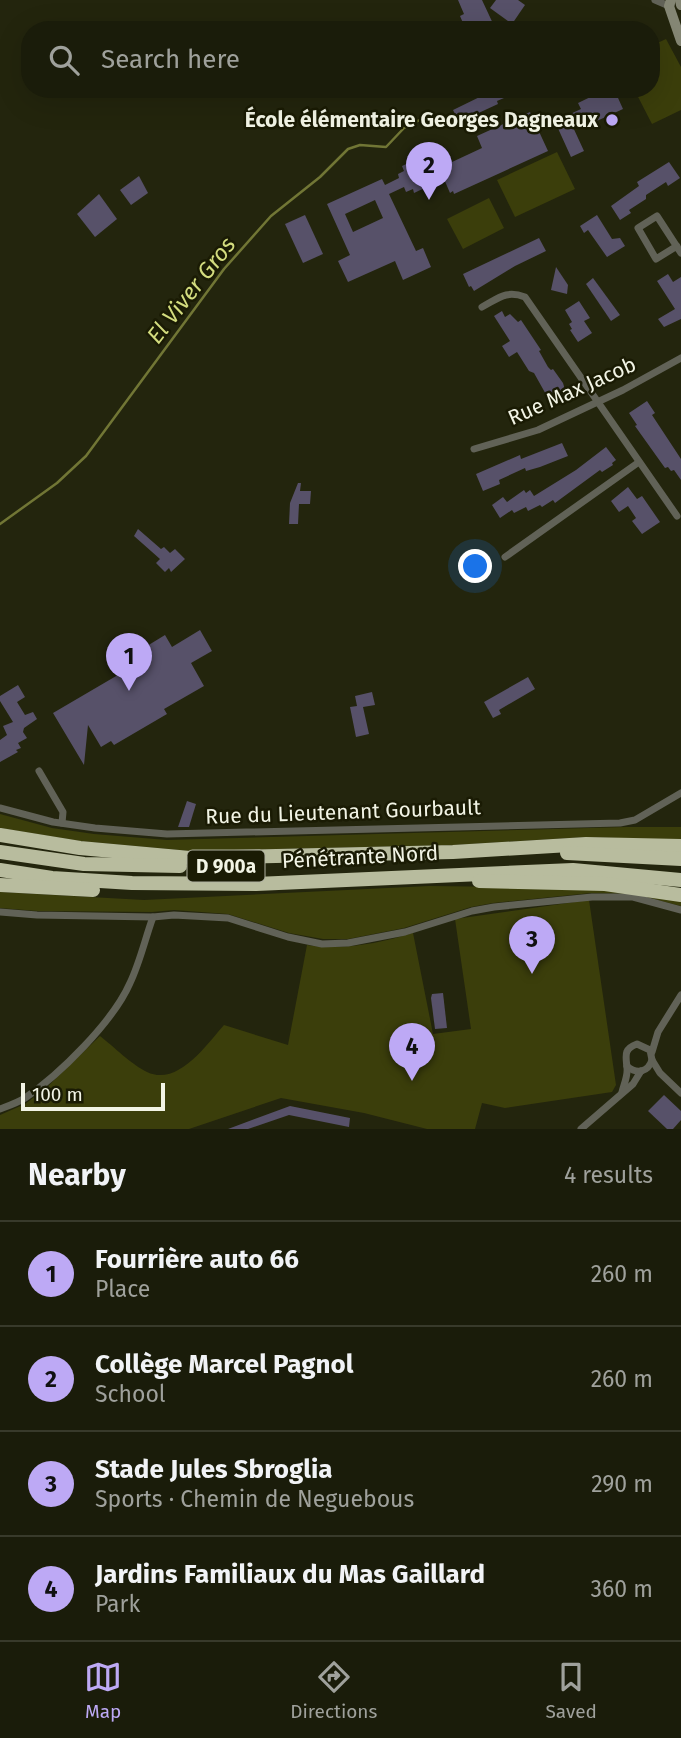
<!DOCTYPE html>
<meta charset="utf-8">
<style>
body{margin:0;font-family:"Fira Sans",sans-serif;background:#232513;color:#f1f3f6}
.scale{position:absolute;left:21px;bottom:18px;width:144px;box-sizing:border-box;padding-left:7px;border:4px solid #f2f4e5;border-top:0;font-size:19px;line-height:24px;white-space:nowrap;color:#f2f4e5;-webkit-text-stroke:5px #1a1b04;paint-order:stroke}
.you{position:absolute;left:476px;top:567px;width:24px;height:24px;margin:-18px;border:5px solid #fff;border-radius:50%;background:#1a73e8;box-shadow:0 0 0 10px #1a73e833}
.badge{display:grid;place-items:center;width:46px;height:46px;border-radius:50%;background:#bda9f5;color:#111;font-size:23px;font-weight:700}
.pin{position:absolute;translate:-50% -58px;filter:drop-shadow(0 2px 4px #0008)}
.pin::after{content:'';position:absolute;top:37px;width:24px;height:21px;background:inherit;clip-path:polygon(0 0,100% 0,50% 100%)}
.list{margin:0;padding:0;list-style:none}
h2{display:flex;justify-content:space-between;align-items:center;height:91px;margin:0;padding:0 28px;font-size:30px}
h2 small{font-size:23px;font-weight:400;color:#9fa19c}
.list li{display:grid;grid-template-columns:46px 1fr auto;gap:21px;align-items:center;box-sizing:border-box;height:105px;padding:0 28px;border-top:2px solid #383a2b}
.list b{display:block;font-size:26px;white-space:nowrap}
.list p{margin:0;font-size:23px;white-space:nowrap;color:#9fa19c}
.list em{font-size:23px;font-style:normal;color:#9fa19c}
.icon{flex:none;width:38px;height:38px;fill:none;stroke:currentColor;stroke-width:2;stroke-linecap:round;stroke-linejoin:round}
.map{position:relative;flex:none;width:681px;height:1129px;overflow:hidden}
.search{position:absolute;background:#1a1c0a;box-shadow:0 7px 28px #0002;left:21px;right:21px;top:21px;height:77px;display:flex;align-items:center;gap:18px;box-sizing:border-box;padding:0 24px;border-radius:28px;color:#9fa19c;font-size:26px}
.sheet{height:511px;background:#1a1c0a}
nav{display:flex;justify-content:space-around;align-items:center;box-sizing:border-box;height:98px;border-top:2px solid #383a2b;background:#1a1c0a;font-size:19px;color:#9fa19c}
nav a{display:grid;justify-items:center;gap:4px}
nav .on{color:#bda9f5}
.map>svg:first-child{display:block}
.green{fill:#3b3e0b}
.lines{fill:none;stroke-linecap:round;stroke-linejoin:round}
.stream{stroke:#717635;stroke-width:2.5}
.building{fill:#575169;fill-rule:evenodd}
.street{stroke:#616257;stroke-width:7}
.secondary{stroke:#848674;stroke-width:10}
.highway{stroke:#b8bc9e;stroke-width:14}
.poi-dot{fill:#bda9f5;stroke:#1a1b04;stroke-width:2.5}
.labels{text-anchor:middle;dominant-baseline:central;stroke-width:5;stroke-linejoin:round;paint-order:stroke}
.shield{fill:#1a1b04;stroke:#b1b3a2;stroke-width:2}
.shield-label{font-size:19px;font-weight:bold;fill:#f2f4e5}
.poi-label{font-size:21px;font-weight:bold;fill:#f2f4e5;stroke:#1a1b04;text-anchor:end}
.street-label{font-size:21px;fill:#f2f4e5;stroke:#1a1b04}
.water-label{font-size:23px;font-style:italic;fill:#d3dc7e;stroke:#1a1b04}
</style>
<div class="map">
<svg width="681" height="1129" viewBox="0 0 681 1129">
<rect width="100%" height="100%" fill="#23250d"/>
<g class="green">
<polygon points="666,39 681,67 681,110 652,124 634,89 651,89 651,46"/>
<polygon points="557,152 575,189 515,217 497,180"/>
<polygon points="489,198 504,228 463,249 447,219"/>
<polygon points="0,814 52,828 94,834 167,840 626,827 681,827 681,840 586,837 453,845 190,851 80,841 0,828"/>
<polygon points="429,886 588,888 670,898 681,901 681,906 634,894 591,893 493,903 471,907 404,928 348,939 323,939 289,933 228,914 174,910 152,912 38,911 0,908 0,892 144,900"/>
<path d="M589,900L616,1085L612,1092L505,1108L482,1103L475,1129H427L364,1113L281,1098L189,1129H0V1115L25,1104L45,1089L100,1036C113,1046 132,1065 147,1072C178,1087 207,1044 224,1025L288,1045L307,945C342,951 380,943 413,933L433,1034L471,1029L455,919Z"/>
</g>
<g class="lines">
<polyline class="stream" points="0,524 57,483 86,456 224,269 271,216 320,177 348,149 360,145 386,147 404,128 433,113"/>
</g>
<g class="building">
<polygon points="458,0 482,0 496,30 466,30 460,16 464,14"/>
<polygon points="496,0 518,0 525,5 512,24 490,8"/>
<polygon points="496,89 501,89 504,98 497,101 498,104 459,122 453,110"/>
<polygon points="607,89 614,89 623,109 588,125 585,118 572,125 584,151 571,157 556,124 567,119 566,116 581,109 578,103"/>
<path d="M530,112L548,151L454,194L453,191L450,193L444,179L414,193L413,189L406,192L404,187L389,194L416,251L423,248L431,267L403,280L395,261L348,282L338,261L350,255L327,204L382,179L385,185L399,178L398,174L404,171L402,166L430,153L437,169L482,148L477,136ZM375,200L383,218L353,232L345,214Z"/>
<polygon points="669,162 680,178 668,186 666,182 646,195 646,199 629,210 631,213 620,220 611,206 639,186 637,182"/>
<polygon points="139,176 148,193 131,205 120,190"/>
<polygon points="99,194 117,219 95,237 77,214"/>
<polygon points="305,215 323,254 303,263 285,224"/>
<polygon points="597,215 612,239 620,238 625,246 607,257 588,230 584,233 580,226"/>
<polygon points="539,238 546,251 515,266 474,291 471,286 469,287 463,274"/>
<polygon points="556,267 568,285 567,294 551,290"/>
<polygon points="668,274 673,282 681,277 681,319 664,327 658,319 675,309 657,281"/>
<polygon points="593,278 620,315 611,321 586,284"/>
<polygon points="579,301 590,318 584,321 592,333 578,342 570,330 572,329 569,324 572,322 565,310"/>
<polygon points="502,311 505,317 510,314 518,322 521,320 541,350 539,351 548,367 551,370 553,369 563,383 566,393 554,401 551,397 548,398 534,373 529,371 517,352 509,357 502,346 510,341 494,316"/>
<polygon points="647,401 655,413 652,415 681,459 681,480 674,470 671,471 668,467 665,468 635,426 637,425 629,413"/>
<polygon points="562,443 568,456 540,467 526,471 525,468 499,480 500,484 483,491 476,474 520,455 521,459"/>
<polygon points="606,447 616,460 612,463 613,465 602,472 600,470 555,503 553,500 542,507 540,505 528,511 526,507 514,513 512,510 500,518 492,505 503,497 507,502 524,490 526,493 530,490 534,496 576,470"/>
<polygon points="298,483 301,483 300,491 311,491 310,504 299,504 298,524 289,524 290,503"/>
<polygon points="628,487 637,499 642,496 660,522 642,534 632,521 636,518 628,506 619,512 611,501"/>
<polygon points="138,529 161,549 164,547 170,553 175,549 185,559 171,572 169,568 165,572 156,563 160,559 134,536"/>
<polygon points="200,630 212,651 191,663 204,686 164,709 167,714 114,745 111,741 101,747 88,725 84,765 53,713 152,655 147,646 165,635 172,647"/>
<polygon points="528,677 535,689 499,710 501,714 493,718 484,702"/>
<polygon points="18,685 25,697 17,702 25,715 33,712 37,719 24,728 23,732 27,738 18,743 21,748 16,750 18,752 0,762 0,740 7,735 3,726 13,722 0,701 0,696"/>
<polygon points="372,692 375,705 363,707 369,734 356,737 350,707 357,706 355,696"/>
<polygon points="187,801 196,804 189,827 178,827"/>
<polygon points="443,993 447,1028 435,1029 431,998 432,994"/>
<polygon points="664,1095 681,1111 681,1120 673,1129 667,1129 648,1111"/>
<polygon points="290,1106 350,1118 349,1127 289,1115 248,1129 228,1129"/>
</g>
<g class="lines">
<g class="street">
<polyline points="655,0 669,6 671,5"/>
<polyline points="677,246 656,259 638,228 657,216 681,253"/>
<path d="M482,307C499,298 506,290 525,297L677,516"/>
<polyline points="474,449 538,430 623,390 681,358"/>
<polyline points="505,557 639,462"/>
<polyline points="39,771 63,812 62,823"/>
<polyline points="0,808 53,822 95,828 167,834 620,823 635,820 681,793"/>
<polyline points="0,912 37,915 153,917 174,915 228,918 288,937 322,944 348,943 405,932 472,911 494,907 592,897 633,897 681,910"/>
<polyline points="652,1052 658,1032 681,995"/>
<path d="M627,1066C637,1075 648,1072 652,1060"/>
<path d="M622,1092C624,1084 628,1076 627,1068C626,1056 623,1049 637,1044L650,1050L652,1060L660,1073L681,1093"/>
<path d="M0,1109C8,1106 17,1103 25,1098C59,1075 113,1022 130,983C140,962 145,939 153,917"/>
<polyline points="581,1129 633,1084 641,1071"/>
</g>
<g class="secondary">
<polyline points="671,0 669,6 681,41"/>
<polyline points="680,0 681,5"/>
</g>
<g class="highway">
<polyline points="0,835 80,848 190,858 453,852 586,844 681,846"/>
<polyline points="0,852 84,864 180,866"/>
<polyline points="567,853 681,859"/>
<polyline points="0,870 52,878 132,883 256,884 573,870 681,880"/>
<polyline points="479,881 605,884 681,895"/>
<polyline points="0,885 93,890"/>
</g>
</g>
<circle class="poi-dot" cx="612" cy="120" r="7"/>
<g class="labels">
<rect class="shield" x="187.5" y="850.5" width="77" height="31" rx="5"/>
<g class="shield-label">
<text x="226" y="866">D 900a</text>
</g>
<g class="poi-label">
<text x="598" y="120">École élémentaire Georges Dagneaux</text>
</g>
<g class="street-label">
<text transform="translate(572 391) rotate(-24)">Rue Max Jacob</text>
<text transform="translate(343 812) rotate(-2)">Rue du Lieutenant Gourbault</text>
<text transform="translate(360 857) rotate(-3)">Pénétrante Nord</text>
</g>
<g class="water-label">
<text transform="translate(191 290) rotate(-52)">El Viver Gros</text>
</g>
</g>
</svg>
<div class="scale">100 m</div>
<div class="you"></div>
<div class="pin badge" style="left:129px;top:691px">1</div>
<div class="pin badge" style="left:429px;top:200px">2</div>
<div class="pin badge" style="left:532px;top:974px">3</div>
<div class="pin badge" style="left:412px;top:1081px">4</div>
<div class="search"><svg class="icon" aria-label="search" viewBox="0 0 24 24"><circle cx="10" cy="10" r="6"/><path d="M15 15l6 6"/></svg>Search here</div>
</div>
<section class="sheet">
<h2>Nearby<small>4 results</small></h2>
<ul class="list">
<li><span class="badge">1</span><div><b>Fourrière auto 66</b><p>Place</p></div><em>260 m</em></li>
<li><span class="badge">2</span><div><b>Collège Marcel Pagnol</b><p>School</p></div><em>260 m</em></li>
<li><span class="badge">3</span><div><b>Stade Jules Sbroglia</b><p>Sports · Chemin de Neguebous</p></div><em>290 m</em></li>
<li><span class="badge">4</span><div><b>Jardins Familiaux du Mas Gaillard</b><p>Park</p></div><em>360 m</em></li>
</ul>
</section>
<nav>
<a class="on"><svg class="icon" aria-label="map" viewBox="0 0 24 24"><path d="M3 6l6-2 6 2 6-2v14l-6 2-6-2-6 2zM9 4v14M15 6v14"/></svg>Map</a>
<a><svg class="icon" aria-label="directions" viewBox="0 0 24 24"><path d="M12 3l9 9-9 9-9-9zM9 14v-3h6M13 9l2 2-2 2"/></svg>Directions</a>
<a><svg class="icon" aria-label="saved" viewBox="0 0 24 24"><path d="M7 4h10v16l-5-4-5 4z"/></svg>Saved</a>
</nav>
